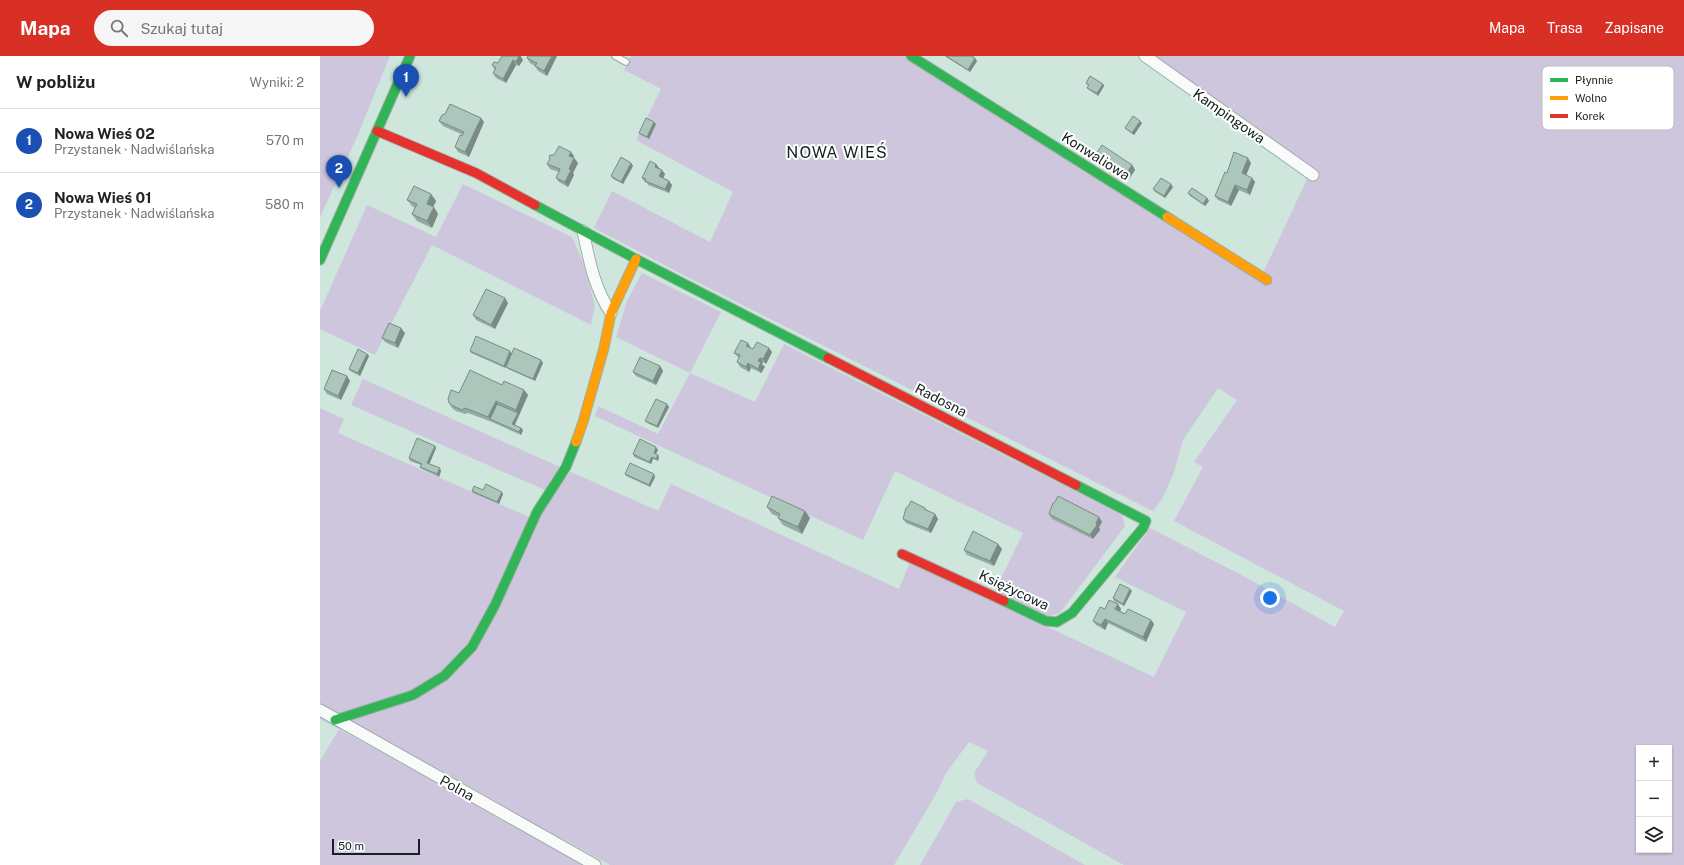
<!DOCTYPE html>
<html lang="pl">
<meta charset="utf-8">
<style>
body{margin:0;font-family:"Public Sans",sans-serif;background:#f6f6f6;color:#222}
.controls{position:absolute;right:12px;bottom:12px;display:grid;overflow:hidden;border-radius:0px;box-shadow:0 1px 3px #0004}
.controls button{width:36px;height:36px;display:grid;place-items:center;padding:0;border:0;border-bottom:1px solid #e0e0e0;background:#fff;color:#222;font:20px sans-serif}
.scale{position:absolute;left:12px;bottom:10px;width:88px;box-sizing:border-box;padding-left:4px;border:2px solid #13221c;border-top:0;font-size:11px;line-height:14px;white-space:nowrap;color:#13221c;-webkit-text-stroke:3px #fff;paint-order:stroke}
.you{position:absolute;left:950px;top:542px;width:14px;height:14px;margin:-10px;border:3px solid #fff;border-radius:50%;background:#1a73e8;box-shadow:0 0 0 6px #1a73e833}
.badge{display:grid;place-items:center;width:26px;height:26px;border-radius:50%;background:#d93025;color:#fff;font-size:13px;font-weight:700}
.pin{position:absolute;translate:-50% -33px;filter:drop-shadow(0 1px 2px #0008)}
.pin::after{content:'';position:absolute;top:21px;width:14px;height:12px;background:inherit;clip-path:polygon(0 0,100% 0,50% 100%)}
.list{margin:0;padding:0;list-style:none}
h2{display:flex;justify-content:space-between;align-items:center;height:52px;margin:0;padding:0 16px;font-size:17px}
h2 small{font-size:13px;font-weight:400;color:#767676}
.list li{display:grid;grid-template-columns:26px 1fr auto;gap:12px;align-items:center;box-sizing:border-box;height:64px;padding:0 16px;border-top:1px solid #e0e0e0}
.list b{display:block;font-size:15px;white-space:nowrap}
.list p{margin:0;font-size:13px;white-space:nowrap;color:#767676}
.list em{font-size:13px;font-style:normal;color:#767676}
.icon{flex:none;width:22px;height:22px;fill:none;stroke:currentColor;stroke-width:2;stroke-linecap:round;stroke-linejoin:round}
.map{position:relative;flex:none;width:1364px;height:809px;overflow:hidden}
header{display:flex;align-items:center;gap:24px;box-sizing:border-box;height:56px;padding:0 20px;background:#d93025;color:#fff}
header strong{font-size:19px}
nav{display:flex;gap:22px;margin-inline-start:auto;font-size:14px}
.search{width:280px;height:36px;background:#f6f6f6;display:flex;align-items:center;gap:10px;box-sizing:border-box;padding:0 14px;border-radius:22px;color:#767676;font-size:15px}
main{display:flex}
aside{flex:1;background:#fff}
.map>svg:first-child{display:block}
.green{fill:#cdc6dd;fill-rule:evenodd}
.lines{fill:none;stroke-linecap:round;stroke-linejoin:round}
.lane-casing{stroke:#9dafa7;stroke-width:8}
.street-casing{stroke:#9dafa7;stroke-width:13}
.fast-casing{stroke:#9dafa7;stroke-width:11}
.slow-casing{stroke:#9dafa7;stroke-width:11}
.jam-casing{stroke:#9dafa7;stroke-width:11}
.lane{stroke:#f8fbfa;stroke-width:5.5}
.street{stroke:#f8fbfa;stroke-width:11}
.fast{stroke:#30b455;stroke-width:9}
.slow{stroke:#ff9f0a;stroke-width:9}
.jam{stroke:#e5322d;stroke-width:9}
.wall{fill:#95aaa2}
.shaded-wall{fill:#798b84}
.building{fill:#adc6bc;stroke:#798b84}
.labels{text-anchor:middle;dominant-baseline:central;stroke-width:4;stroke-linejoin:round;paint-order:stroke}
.street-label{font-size:14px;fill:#13221c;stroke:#fff}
.quarter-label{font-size:16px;letter-spacing:1px;fill:#13221c;stroke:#fff}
.key{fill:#fff;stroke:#b8bdbb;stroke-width:1}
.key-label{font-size:11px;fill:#13221c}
</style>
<header>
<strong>Mapa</strong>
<div class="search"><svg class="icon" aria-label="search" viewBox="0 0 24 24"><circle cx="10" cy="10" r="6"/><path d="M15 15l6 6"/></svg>Szukaj tutaj</div>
<nav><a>Mapa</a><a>Trasa</a><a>Zapisane</a></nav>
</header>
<main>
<aside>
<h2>W pobliżu<small>Wyniki: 2</small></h2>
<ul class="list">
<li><span class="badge" style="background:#1a4fb4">1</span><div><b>Nowa Wieś 02</b><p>Przystanek · Nadwiślańska</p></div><em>570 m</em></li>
<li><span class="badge" style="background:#1a4fb4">2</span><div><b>Nowa Wieś 01</b><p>Przystanek · Nadwiślańska</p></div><em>580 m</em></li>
</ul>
</aside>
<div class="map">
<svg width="1364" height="809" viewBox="0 0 1364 809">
<rect width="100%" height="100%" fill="#cfe6dc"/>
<g class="green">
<polygon points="0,0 70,0 37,81 0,161"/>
<path d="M311,0H587L943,217L988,121L831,0H1364V809H804L657,727L654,717L668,695L649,686L626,717L616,738L574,809H290L249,786L186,754L25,664L19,673L266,809H0V705L19,673L0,663V352L24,363L18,377L209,461L251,416L338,455L351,428L579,533L590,506L834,621L866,556L795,521L830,472L929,523L1015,571L1024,555L854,465L883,411L874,406L917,344L898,332L863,384L853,419L842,443L833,455L375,225L274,172L292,135L390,186L413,136L316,84L341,33L304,14ZM1319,692H1349V794H1319Z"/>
<polygon points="143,128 252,181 263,206 275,250 271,269 112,189 55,299 0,273 0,255 47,149 116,181"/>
<polygon points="322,217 401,256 370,317 435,346 464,288 802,459 805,470 740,557 729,560 675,535 703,477 575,415 543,484 275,360 278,350 338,378 370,317 296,281 307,245"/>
<polygon points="43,323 240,411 225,434 31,349"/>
<polygon points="648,743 765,809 600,809 636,746"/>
</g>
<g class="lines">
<defs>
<polyline id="lane" points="295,0 306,6"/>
<g id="street">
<polyline points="825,0 993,119"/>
<path d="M263,175C269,203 274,232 291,257"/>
<polyline points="0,654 275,809"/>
</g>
<g id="fast">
<polyline points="591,0 847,161"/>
<polyline points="215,149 316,203 508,302"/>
<polyline points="0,204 90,0"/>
<polyline points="684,545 726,565 737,566 752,557 823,472 826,465 756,429"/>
<polyline points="15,664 93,639 124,620 152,591 175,549 217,456 246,411 256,386"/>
</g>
<g id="slow">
<polyline points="847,161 947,224"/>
<polyline points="256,386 263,366 284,292 291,257 316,203"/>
</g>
<g id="jam">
<polyline points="57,75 156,117 215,149"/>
<polyline points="508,302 756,429"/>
<polyline points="582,498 684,545"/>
</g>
</defs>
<use href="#lane" class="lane-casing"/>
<use href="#street" class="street-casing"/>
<use href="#fast" class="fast-casing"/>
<use href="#slow" class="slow-casing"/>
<use href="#jam" class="jam-casing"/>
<use href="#lane" class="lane"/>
<use href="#street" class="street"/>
<use href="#fast" class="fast"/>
<use href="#slow" class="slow"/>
<use href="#jam" class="jam"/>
</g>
<g class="wall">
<polygon points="237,0 227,20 218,15 215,10 210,7 207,2"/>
<polygon points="625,0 652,0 657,5 650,16 626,1"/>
<polygon points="201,1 203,4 199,10 196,9 186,27 176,22 173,17 175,14 172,9"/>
<polygon points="766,27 783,28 784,30 778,40 769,34 767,32 768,30"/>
<polygon points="119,65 164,66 149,101 138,96 135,91 143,79 123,70"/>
<polygon points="822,67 814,79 807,74 805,72"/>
<polygon points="336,68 329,83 321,79 319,77"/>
<polygon points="776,98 812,109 815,114 809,123 779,103"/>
<polygon points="254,100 253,102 254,102 258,107 253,117 254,119 248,131 239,126 236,122 239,116 230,113 227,108"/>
<polygon points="311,107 313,110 303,128 293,123 291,120"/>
<polygon points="931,107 926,119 932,122 935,126 930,139 919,134 911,150 898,144 895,140 907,117"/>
<polygon points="340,113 345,118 343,122 349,125 352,129 349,137 328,129 327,127 325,126 322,122"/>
<polygon points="853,131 845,142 835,136 833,133"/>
<polygon points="868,137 887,142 889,145 885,150 870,140"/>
<polygon points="111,138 116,145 113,151 118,158 112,172 97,165 92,158 95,152 92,150 87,144"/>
<polygon points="188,247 175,273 156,264 153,259"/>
<polygon points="85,277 78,292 65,286 62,282"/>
<polygon points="431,292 433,293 449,292 452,296 446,308 443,306 442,308 445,311 441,317 431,312 429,316 420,311 417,306 419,302 414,297"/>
<polygon points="150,295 190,295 185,312 151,297"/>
<polygon points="47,298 49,300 40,320 30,315 29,313"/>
<polygon points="223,307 215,325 188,313 186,311"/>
<polygon points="340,310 343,315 336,329 316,320 313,316"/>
<polygon points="27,320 30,325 21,344 7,338 4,333"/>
<polygon points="182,329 204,334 208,339 195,369 201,372 203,374 201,379 172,366 148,357 145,358 136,355 132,352 129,347 139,337"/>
<polygon points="349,351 338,372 327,367 325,365"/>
<polygon points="115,390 116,392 109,408 121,415 119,421 102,413 100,411 101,409 90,405 89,402"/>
<polygon points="338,394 336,398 338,399 339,401 338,405 333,403 331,408 314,401 313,398"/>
<polygon points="305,418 335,421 330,431 306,420"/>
<polygon points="163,434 183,438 179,448 153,437 152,435"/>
<polygon points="447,451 485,455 490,462 482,478 463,469 458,462 459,461 452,458"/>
<polygon points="605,452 608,455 615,458 618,463 611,477 586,467 583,463"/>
<polygon points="729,458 779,461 782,466 779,471 780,474 773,483 732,463"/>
<polygon points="682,493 674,510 647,499 644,494"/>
<polygon points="812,535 804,550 794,545 793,542"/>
<polygon points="785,553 801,553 800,555 805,558 831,564 834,568 826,586 788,567 785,574 776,569 773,565"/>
</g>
<g class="shaded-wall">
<polygon points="198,0 201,0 201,1 203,4 199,10 196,6"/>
<polygon points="232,0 237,0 227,20 224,15"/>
<polygon points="655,2 657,5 650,16 648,14"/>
<polygon points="193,4 196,9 186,27 183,23"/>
<polygon points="783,28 784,30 778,40 777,37"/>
<polygon points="161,62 164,66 149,101 145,96"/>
<polygon points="820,65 822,67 814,79 812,77"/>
<polygon points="334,66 336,68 329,83 327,81"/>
<polygon points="251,96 254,100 252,104 249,100"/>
<polygon points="254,102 258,107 253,117 254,119 248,131 245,126 249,113"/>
<polygon points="928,102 931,107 925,122 922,117"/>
<polygon points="311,107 313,110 303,128 301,126"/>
<polygon points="336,108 340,113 338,116 335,111"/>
<polygon points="812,109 815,114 809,123 806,118"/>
<polygon points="342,114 345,118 342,125 339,120"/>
<polygon points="932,122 935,126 930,139 927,134"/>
<polygon points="349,125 352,129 349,137 345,133"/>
<polygon points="851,128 853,131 845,142 844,140"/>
<polygon points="915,129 919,134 911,150 908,146"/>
<polygon points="111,138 116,145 111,155 107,148"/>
<polygon points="887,142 889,145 885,150 883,148"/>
<polygon points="114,151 118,158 112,172 107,165"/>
<polygon points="185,242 188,247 175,273 171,269"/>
<polygon points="81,272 85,277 78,292 75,287"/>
<polygon points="428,287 431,292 426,290"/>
<polygon points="449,292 452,296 446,308 443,303"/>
<polygon points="190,295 192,298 185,312 184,310"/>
<polygon points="47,298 49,300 40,320 38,317"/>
<polygon points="440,302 443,306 442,308 445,311 441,317 438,313 438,305"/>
<polygon points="221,304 223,307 215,325 213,323"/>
<polygon points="428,307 431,312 429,316 426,311"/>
<polygon points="340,310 343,315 336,329 333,325"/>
<polygon points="27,320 30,325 21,344 18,340"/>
<polygon points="204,334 208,339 194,370 192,368 198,357 196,354"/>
<polygon points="176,345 179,350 170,363 168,361"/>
<polygon points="347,348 349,351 338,372 337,370"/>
<polygon points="201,372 203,374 201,379 199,376"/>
<polygon points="115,390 116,392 109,409 107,407"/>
<polygon points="336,391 338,394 335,399 334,397"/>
<polygon points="338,399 339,401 338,405 336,403"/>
<polygon points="332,401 333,403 331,408 329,406"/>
<polygon points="120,412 121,415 119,421 117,418"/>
<polygon points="334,418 335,421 330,431 329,429"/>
<polygon points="182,436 183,438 179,448 177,446"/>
<polygon points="485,455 490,462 482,478 478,471"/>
<polygon points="615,458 618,463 611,477 608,473"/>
<polygon points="779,461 782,466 779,471 780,474 773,483 770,479"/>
<polygon points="678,488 682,493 674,510 670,505"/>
<polygon points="810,533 812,535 804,550 803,548"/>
<polygon points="798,548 801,553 799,558 795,553"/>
<polygon points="785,563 788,567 785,574 781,569"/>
<polygon points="831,564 834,568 826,586 823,581"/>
</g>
<g class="building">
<polygon points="182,0 199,0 196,6 193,4 183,23 173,17 176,12 172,9 174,6 178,7"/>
<polygon points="208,0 232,0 224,15 215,10 217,7 207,2"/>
<polygon points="626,0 652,0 655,2 648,14"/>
<polygon points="770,20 783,28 777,37 767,32 769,29 766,27"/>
<polygon points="130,48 161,62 145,96 135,91 140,79 142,80 144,76 119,65 122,59 125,58"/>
<polygon points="813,60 820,65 812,77 805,72"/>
<polygon points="326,62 334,66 327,81 319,77"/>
<polygon points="782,89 812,109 806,118 776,98"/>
<polygon points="239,90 251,96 249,100 254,102 249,113 251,114 245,126 236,122 240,113 227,108 230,103 229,101 230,99 234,99"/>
<polygon points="914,96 928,102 922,117 932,122 927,134 915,129 908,146 895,140 905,116 907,117"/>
<polygon points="301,101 311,107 301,126 291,120"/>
<polygon points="330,105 336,108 335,111 342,114 339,120 349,125 345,133 325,125 326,123 322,122"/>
<polygon points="841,122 851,128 844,140 833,133"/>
<polygon points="94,130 111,138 107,148 114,151 107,165 92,158 97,148 87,144"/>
<polygon points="872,132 887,142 883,148 868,137"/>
<polygon points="166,233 185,242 171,269 153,259"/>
<polygon points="69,267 81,272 75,287 62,282"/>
<polygon points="156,280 190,295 184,310 150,295"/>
<polygon points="421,284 428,287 426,290 433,293 437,286 449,292 443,303 440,302 438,305 441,306 438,313 428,307 426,311 417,306 420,299 414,297"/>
<polygon points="194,292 221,304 213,323 186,311"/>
<polygon points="38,293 47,298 38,317 29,313"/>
<polygon points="320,301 340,310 333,325 313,316"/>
<polygon points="12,314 27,320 18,340 4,333"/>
<polygon points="150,314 182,329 184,325 204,334 196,354 176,345 168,361 145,352 142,354 133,350 129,347 128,343 131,334 139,337"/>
<polygon points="336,343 347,348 337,370 325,365"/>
<polygon points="177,348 198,357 192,368 201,372 199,376 170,363"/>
<polygon points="97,382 115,390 107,407 120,412 117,418 100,411 102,408 89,402"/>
<polygon points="320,383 336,391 334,397 338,399 336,403 332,401 329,406 313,398"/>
<polygon points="310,407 334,418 329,429 305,418"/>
<polygon points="166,428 182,436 177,446 152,435 154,430 163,434"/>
<polygon points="452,440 485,455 478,471 458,462 460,458 447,451"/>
<polygon points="738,440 779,461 776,467 777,469 770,479 729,458 733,447 735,446"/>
<polygon points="591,445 605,452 604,453 615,458 608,473 583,463 586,452 588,451"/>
<polygon points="653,475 678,488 670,505 644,494"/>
<polygon points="800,528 810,533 803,548 793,542"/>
<polygon points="789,544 798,548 795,553 805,558 808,553 831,564 823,581 785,563 781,569 773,565 780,551 785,553"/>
</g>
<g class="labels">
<g class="street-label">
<text transform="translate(909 60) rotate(35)">Kampingowa</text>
<text transform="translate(776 100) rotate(32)">Konwaliowa</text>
<text transform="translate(621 344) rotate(27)">Radosna</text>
<text transform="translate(694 534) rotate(25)">Księżycowa</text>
<text transform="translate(137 732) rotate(29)">Polna</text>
</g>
<g class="quarter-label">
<text x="517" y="96">NOWA WIEŚ</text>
</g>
</g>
<rect x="1222" y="10" width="132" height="64" rx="6" class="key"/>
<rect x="1230" y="22" width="18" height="4" fill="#30b455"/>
<rect x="1230" y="40" width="18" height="4" fill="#ff9f0a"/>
<rect x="1230" y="58" width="18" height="4" fill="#e5322d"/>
<g class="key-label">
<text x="1255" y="28">Płynnie</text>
<text x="1255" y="46">Wolno</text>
<text x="1255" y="64">Korek</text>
</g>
</svg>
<div class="controls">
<button>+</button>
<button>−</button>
<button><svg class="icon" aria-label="layers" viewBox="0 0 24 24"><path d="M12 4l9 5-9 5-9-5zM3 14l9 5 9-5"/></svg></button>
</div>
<div class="scale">50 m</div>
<div class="you"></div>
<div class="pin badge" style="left:86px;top:41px;background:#1a4fb4">1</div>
<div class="pin badge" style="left:19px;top:132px;background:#1a4fb4">2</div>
</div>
</main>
